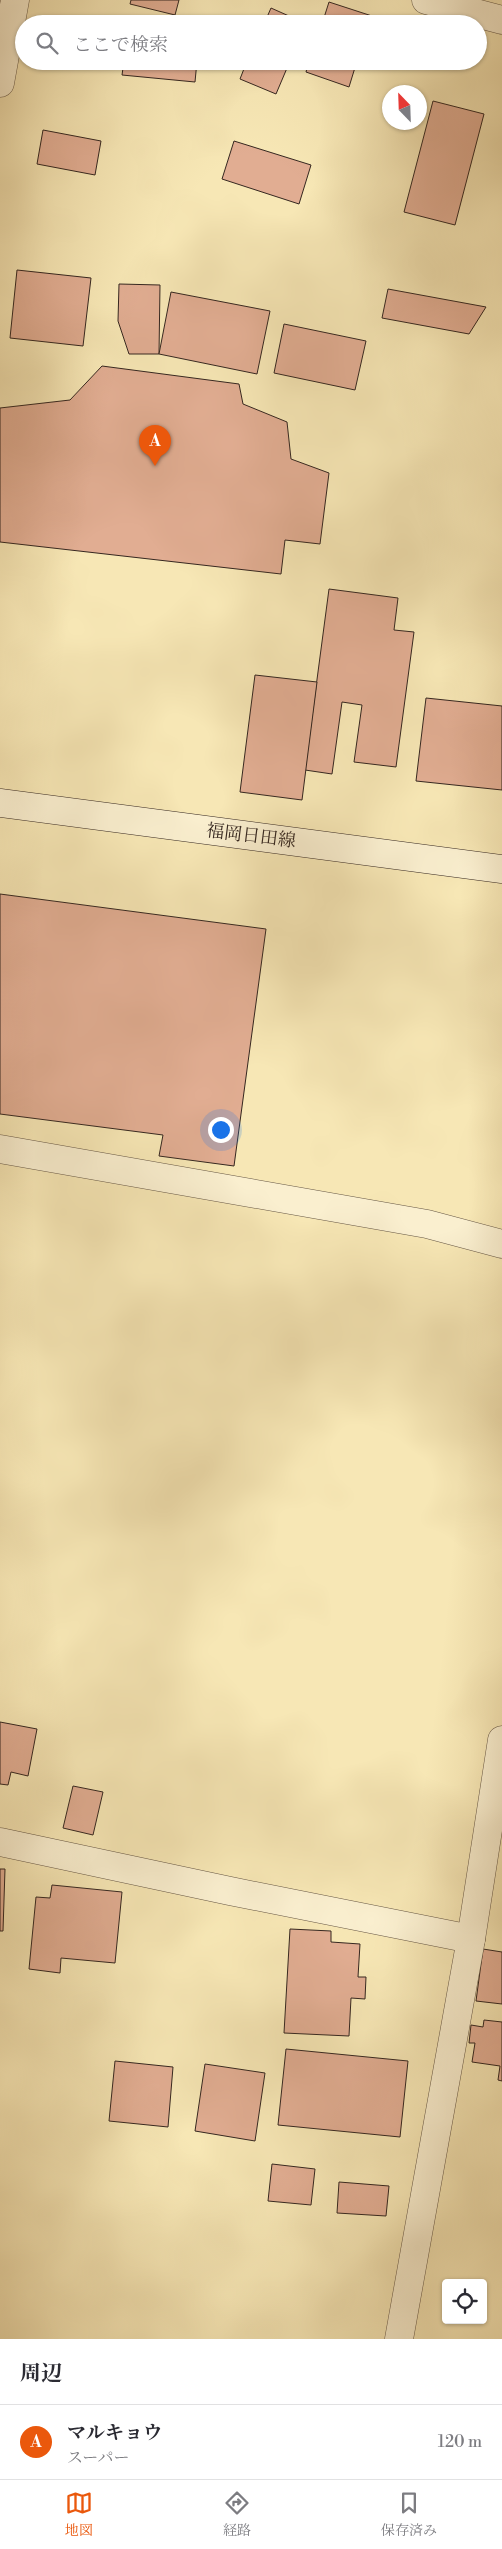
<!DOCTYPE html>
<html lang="ja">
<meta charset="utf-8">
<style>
body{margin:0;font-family:"Libre Bodoni","Noto Serif JP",serif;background:#f2f2f3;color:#2b2b33}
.controls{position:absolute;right:15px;bottom:15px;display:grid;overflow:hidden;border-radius:5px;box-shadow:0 1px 4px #0004}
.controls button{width:45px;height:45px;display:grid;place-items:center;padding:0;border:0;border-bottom:1px solid #e1e1e2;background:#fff;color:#2b2b33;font:25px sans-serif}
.compass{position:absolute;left:382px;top:85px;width:45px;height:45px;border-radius:50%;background:#fff;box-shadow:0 1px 4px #0004;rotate:337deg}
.you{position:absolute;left:220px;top:1129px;width:18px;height:18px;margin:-12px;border:4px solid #fff;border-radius:50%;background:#1a73e8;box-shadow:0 0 0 8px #1a73e833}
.badge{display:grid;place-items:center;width:32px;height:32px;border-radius:50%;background:#ea580c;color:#fff;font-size:16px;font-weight:700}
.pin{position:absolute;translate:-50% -41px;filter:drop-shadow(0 1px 2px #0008)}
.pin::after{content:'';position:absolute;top:26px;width:18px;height:15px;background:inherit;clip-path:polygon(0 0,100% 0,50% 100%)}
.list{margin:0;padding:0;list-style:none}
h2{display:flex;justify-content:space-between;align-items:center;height:65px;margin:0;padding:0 20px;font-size:21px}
h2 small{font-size:16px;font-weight:400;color:#7c7c81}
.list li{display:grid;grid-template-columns:32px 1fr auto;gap:15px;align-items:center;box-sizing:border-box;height:75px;padding:0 20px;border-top:1px solid #e1e1e2}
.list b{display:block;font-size:19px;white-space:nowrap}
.list p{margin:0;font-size:16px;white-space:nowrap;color:#7c7c81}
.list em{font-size:16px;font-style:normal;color:#7c7c81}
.icon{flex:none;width:28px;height:28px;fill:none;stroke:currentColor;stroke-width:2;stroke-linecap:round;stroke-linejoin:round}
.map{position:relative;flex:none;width:502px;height:2339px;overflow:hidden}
.search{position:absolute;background:#fff;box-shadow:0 1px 4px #0004;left:15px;right:15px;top:15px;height:55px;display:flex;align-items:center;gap:12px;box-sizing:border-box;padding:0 18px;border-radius:28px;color:#7c7c81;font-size:19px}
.sheet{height:140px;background:#fff}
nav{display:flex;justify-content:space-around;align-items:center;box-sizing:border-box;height:70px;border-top:1px solid #e1e1e2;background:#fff;font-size:14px;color:#7c7c81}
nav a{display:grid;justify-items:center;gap:2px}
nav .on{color:#ea580c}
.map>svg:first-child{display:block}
.building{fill:#e1ad92;stroke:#352720}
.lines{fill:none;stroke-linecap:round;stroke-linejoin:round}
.street-casing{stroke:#665745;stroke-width:29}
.secondary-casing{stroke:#352720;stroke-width:29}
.street{stroke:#faefcf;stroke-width:28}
.secondary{stroke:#faefcf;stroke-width:28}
.labels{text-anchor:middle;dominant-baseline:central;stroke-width:5;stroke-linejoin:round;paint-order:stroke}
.street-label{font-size:18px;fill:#352720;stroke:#faefcf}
</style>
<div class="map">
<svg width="502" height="2339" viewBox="0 0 502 2339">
<rect width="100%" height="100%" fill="#f7e7b5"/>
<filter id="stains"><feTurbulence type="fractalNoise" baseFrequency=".004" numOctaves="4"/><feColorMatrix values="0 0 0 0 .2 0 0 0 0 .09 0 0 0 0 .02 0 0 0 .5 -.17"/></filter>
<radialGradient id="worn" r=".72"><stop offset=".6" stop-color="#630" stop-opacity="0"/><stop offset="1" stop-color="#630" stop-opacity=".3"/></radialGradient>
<g class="building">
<polygon points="131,0 179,0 175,15 130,4"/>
<polygon points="329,2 372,16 370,24 322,24"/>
<polygon points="271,8 307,24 264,24"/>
<polygon points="124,61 197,61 195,82 122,75"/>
<polygon points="247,61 290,61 276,94 240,79"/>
<polygon points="309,61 357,61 349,87 306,72"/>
<polygon points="433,101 484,114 455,225 404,212"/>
<polygon points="43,130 101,141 95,175 37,164"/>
<polygon points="234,141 311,165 299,204 222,179"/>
<polygon points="17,270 91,278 83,346 10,338"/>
<polygon points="119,284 160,285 159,354 129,354 118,321"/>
<polygon points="388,289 486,307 469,334 382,318"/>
<polygon points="171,292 270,311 257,374 159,354"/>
<polygon points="284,324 366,341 355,390 274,373"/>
<polygon points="102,366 239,384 243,404 287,422 291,459 329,473 320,544 285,540 281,574 0,542 0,408 70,400"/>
<polygon points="329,589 398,598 394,630 414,632 396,767 354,762 362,705 342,702 332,774 305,770"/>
<polygon points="255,675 317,682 302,800 240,792"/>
<polygon points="426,698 502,706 502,790 416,781"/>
<polygon points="0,894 266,929 234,1166 159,1156 163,1135 0,1114"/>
<polygon points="0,1722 37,1729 28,1776 11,1772 8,1785 0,1784"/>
<polygon points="73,1786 103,1792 93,1835 63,1828"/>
<polygon points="0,1869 5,1869 3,1931 0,1931"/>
<polygon points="52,1885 122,1892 115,1963 61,1958 60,1973 29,1969 36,1897 50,1898"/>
<polygon points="290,1929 331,1931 331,1942 360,1944 358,1977 366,1977 365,1999 351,1998 349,2036 284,2033"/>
<polygon points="483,1949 502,1952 502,2004 476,2001"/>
<polygon points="484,2020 502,2022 502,2081 498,2080 500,2066 472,2062 475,2043 469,2043 471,2025 483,2027"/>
<polygon points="286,2049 408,2061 400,2137 278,2125"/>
<polygon points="115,2061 173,2067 168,2127 109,2121"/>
<polygon points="205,2064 265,2073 255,2141 195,2131"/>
<polygon points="272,2164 315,2169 311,2205 268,2201"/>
<polygon points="339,2182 389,2186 386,2216 337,2213"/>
</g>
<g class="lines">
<defs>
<g id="street">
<polyline points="426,0 502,20"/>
<polyline points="0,83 15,0"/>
<polyline points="0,1149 427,1224 502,1244"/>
<polyline points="0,1842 230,1891 471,1939"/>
<polyline points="399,2339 471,1939 502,1740"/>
</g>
<polyline id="secondary" points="0,803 502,869"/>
</defs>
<use href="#street" class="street-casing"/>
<use href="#secondary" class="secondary-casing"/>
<use href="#street" class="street"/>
<use href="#secondary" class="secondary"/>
</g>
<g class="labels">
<g class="street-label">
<text transform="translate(251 836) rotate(7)">福岡日田線</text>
</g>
</g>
<rect width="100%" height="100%" filter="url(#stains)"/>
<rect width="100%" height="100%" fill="url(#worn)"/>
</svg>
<div class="controls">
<button><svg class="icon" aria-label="locate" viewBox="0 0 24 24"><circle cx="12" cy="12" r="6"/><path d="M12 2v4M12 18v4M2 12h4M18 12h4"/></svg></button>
</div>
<svg class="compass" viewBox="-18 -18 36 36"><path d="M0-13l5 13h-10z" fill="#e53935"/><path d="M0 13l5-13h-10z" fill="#7c7c81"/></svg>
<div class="you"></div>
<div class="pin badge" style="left:155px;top:466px">A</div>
<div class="search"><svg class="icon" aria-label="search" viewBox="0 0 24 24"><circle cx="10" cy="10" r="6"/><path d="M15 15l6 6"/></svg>ここで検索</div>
</div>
<section class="sheet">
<h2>周辺<small></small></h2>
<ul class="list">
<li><span class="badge">A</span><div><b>マルキョウ</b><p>スーパー</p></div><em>120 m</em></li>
</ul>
</section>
<nav>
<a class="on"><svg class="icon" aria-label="map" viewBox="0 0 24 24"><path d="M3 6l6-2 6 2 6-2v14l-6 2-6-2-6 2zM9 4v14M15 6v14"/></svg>地図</a>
<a><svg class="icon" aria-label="directions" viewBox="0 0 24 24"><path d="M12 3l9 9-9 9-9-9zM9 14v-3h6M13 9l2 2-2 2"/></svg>経路</a>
<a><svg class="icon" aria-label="saved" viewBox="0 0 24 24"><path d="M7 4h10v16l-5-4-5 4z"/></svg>保存済み</a>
</nav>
